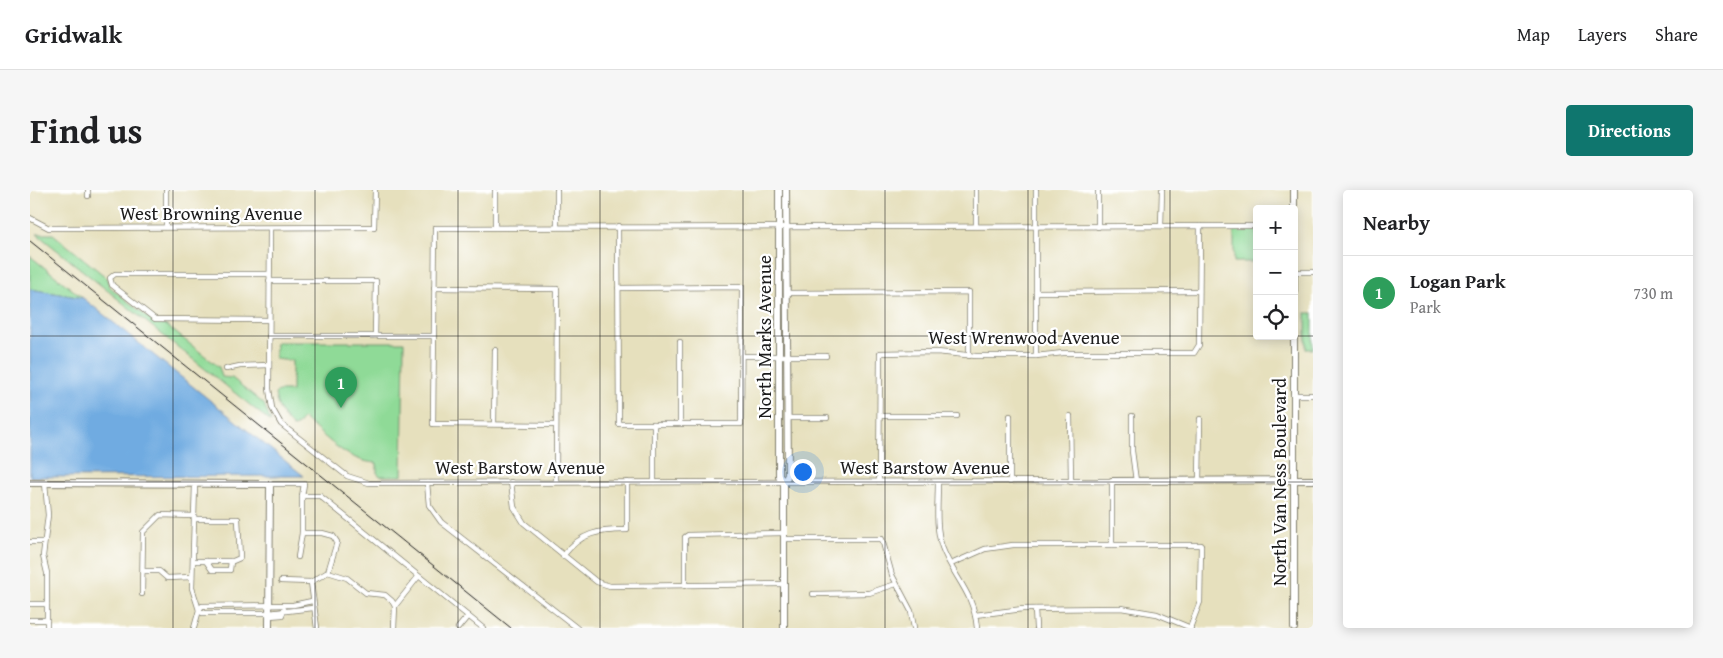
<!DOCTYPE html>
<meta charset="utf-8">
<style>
body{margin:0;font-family:"Gentium Book Plus",serif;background:#f6f6f6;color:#202124}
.controls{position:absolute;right:15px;top:15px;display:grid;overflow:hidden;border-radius:5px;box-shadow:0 2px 12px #0003}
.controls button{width:45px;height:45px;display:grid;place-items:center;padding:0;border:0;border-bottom:1px solid #e0e0e0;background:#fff;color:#202124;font:25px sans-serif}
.you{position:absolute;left:772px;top:281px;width:18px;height:18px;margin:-12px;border:4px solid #fff;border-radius:50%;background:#1a73e8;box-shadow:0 0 0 8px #1a73e833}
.badge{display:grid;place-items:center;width:32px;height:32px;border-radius:50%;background:#0f766e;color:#fff;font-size:16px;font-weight:700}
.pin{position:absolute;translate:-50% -41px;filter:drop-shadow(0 1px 2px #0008)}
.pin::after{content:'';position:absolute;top:26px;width:18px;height:15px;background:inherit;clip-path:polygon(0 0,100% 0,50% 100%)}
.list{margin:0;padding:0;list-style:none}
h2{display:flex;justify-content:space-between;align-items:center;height:65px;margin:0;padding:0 20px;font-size:21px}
h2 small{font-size:16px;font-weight:400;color:#757577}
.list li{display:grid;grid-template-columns:32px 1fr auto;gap:15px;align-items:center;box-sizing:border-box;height:75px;padding:0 20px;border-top:1px solid #e0e0e0}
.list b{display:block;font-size:19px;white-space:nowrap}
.list p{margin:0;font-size:16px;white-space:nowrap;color:#757577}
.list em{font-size:16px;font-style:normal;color:#757577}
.icon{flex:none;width:28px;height:28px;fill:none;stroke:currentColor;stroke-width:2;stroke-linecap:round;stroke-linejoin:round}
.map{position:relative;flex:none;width:1283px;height:438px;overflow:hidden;border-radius:5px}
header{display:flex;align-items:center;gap:30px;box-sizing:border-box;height:70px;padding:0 25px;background:#fff;border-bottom:1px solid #e0e0e0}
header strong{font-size:24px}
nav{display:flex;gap:28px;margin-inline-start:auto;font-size:18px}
.intro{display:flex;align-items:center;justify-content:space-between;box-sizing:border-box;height:120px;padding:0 30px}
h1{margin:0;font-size:35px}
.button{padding:12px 22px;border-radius:5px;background:#0f766e;color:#fff;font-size:18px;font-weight:700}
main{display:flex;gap:30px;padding:0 30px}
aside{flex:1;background:#fff;border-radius:5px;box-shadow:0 2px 12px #0003}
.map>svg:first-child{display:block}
.green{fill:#8fda97;stroke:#567b5a}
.water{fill:#70abe1;stroke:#46647e}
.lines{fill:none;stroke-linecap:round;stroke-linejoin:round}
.street-casing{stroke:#817e6c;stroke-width:6}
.secondary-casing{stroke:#817e6c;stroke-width:8}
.street{stroke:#fff;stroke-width:4.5}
.secondary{stroke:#fff;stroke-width:6}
.rail{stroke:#1c1c1c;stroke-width:1}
.grid{fill:none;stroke:#1c1c1c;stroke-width:1;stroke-opacity:0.55}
.labels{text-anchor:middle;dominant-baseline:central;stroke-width:4.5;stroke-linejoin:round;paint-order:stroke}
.street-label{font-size:19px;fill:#1c1c1c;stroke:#fff}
</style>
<header>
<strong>Gridwalk</strong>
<nav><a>Map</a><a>Layers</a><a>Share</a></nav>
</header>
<div class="intro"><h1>Find us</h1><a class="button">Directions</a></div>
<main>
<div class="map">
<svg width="1283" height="438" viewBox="0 0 1283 438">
<rect width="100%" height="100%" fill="#fff"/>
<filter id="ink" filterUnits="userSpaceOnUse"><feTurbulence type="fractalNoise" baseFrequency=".02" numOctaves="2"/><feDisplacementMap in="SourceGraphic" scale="10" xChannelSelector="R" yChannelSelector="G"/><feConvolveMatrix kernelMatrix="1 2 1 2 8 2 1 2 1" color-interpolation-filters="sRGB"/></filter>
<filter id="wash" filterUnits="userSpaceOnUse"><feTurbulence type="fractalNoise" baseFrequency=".0096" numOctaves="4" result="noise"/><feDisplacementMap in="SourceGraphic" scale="20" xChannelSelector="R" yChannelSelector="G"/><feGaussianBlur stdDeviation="1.12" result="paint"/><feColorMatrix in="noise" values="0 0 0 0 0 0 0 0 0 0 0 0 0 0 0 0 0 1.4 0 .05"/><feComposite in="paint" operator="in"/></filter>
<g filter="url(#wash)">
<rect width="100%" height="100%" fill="#e6e0bd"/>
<g class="green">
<polygon points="1227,39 1227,72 1204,72 1204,40"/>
<polygon points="7,44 23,44 76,87 80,97 122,131 136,135 189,177 192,187 202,188 234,214 241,232"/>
<polygon points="0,66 53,108 0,99"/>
<rect x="1276" y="123" width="7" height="36"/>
<path d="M246,152H374L372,286H350L347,283V273C317,272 295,246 273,228L267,236L263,237C253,227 247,218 245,204L248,201H262V171L245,169Z"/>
</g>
<polygon class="water" points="0,99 53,108 274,286 0,287"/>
</g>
<g filter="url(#ink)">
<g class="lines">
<defs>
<g id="street">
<polyline points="58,0 58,6"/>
<polyline points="465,0 465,37"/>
<polyline points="527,0 527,37"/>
<polyline points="1006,0 1006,166"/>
<polyline points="1068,0 1068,37"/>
<polyline points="0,28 19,38 344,37 345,0"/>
<polyline points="946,36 946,0"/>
<polyline points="1131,36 1132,0"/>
<polyline points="136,37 136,0"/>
<polyline points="240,38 239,199 242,218 251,234 317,286 339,293 1082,291 1082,355"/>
<polyline points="1265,82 1283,82"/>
<polyline points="239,91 346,91 345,146"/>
<polyline points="404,98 527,99 526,292"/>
<polyline points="588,98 712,97 711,234 589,234 588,36"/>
<polyline points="1006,102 1169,101"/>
<polyline points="757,103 939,102 939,166"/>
<polyline points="239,130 125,129 82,95 80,88 85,84 239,84"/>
<polyline points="239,146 404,146"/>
<polyline points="712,166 796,166"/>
<polyline points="196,179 210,176 239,175"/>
<polyline points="1263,205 1283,205"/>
<polyline points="850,226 927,226"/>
<polyline points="980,226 980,292"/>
<polyline points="1040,226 1041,292"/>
<polyline points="1102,226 1102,261 1106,291"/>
<polyline points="758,228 797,228"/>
<polyline points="464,234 465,160"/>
<polyline points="650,234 650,152"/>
<polyline points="526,235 403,234 405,38 1227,36"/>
<polyline points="1169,291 1170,229"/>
<polyline points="481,292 484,317 494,333 567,392 580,396 754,394"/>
<polyline points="624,292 624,234"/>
<polyline points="849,292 850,163 907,162 946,166 1006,166 1033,163 1164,163 1169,155 1170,36"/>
<path d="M908,292C908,313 905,337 912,357C923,387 944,402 947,438"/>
<polyline points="15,293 18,325 13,366 17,383 17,438"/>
<polyline points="397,293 399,315 411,332 547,438"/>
<polyline points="240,294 274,294 272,306"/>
<polyline points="754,349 852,349 862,385 881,421 884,438"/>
<polyline points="0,352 14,352"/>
<path d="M533,366C551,342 569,340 597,340V292"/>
<polyline points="268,367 272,343"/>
<polyline points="164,371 203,371 210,368 208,329 164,329"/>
<polyline points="176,371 182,380 200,380 201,371"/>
<polyline points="921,374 955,359 983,355 1171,355 1170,412 1160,438"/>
<polyline points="113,381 129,381 137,388 162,387"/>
<polyline points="298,382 307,352 303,346 292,343 272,343 272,306 290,306 453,438"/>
<polyline points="251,391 281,392"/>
<polyline points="655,396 655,347 658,345 754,343"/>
<polyline points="112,404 113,342 130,325 164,326"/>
<polyline points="783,404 839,403 866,394"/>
<polyline points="282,411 263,415 172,416 169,420 172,423 239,423 283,418"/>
<polyline points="0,414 17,414"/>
<polyline points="365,416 388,387"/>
<polyline points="1005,419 1006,438"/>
<polyline points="945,425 993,419 1091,418 1127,424 1161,438"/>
<polyline points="239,426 252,425 254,419"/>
<polyline points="0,430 17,430"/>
<polyline points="164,438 169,420 162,398 165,294"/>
<polyline points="287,438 281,392 298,382 317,388 336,403 355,405 362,411 365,416 364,438"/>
<polyline points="428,438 438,426"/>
</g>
<g id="secondary">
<polyline points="749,0 749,286 754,292"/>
<polyline points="1264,0 1264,19"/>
<polyline points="1264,23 1264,122"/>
<polyline points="1264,146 1264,438"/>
<polyline points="1082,291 1283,290"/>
<polyline points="0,293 240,294 239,438"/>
<polyline points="754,438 754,292 758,285 756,0"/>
</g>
</defs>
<use href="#street" class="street-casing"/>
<use href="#secondary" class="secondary-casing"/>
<use href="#street" class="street"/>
<use href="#secondary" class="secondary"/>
<polyline class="rail" points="0,51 481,438"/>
</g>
</g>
<path class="grid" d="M143,0V438M285,0V438M428,0V438M570,0V438M713,0V438M855,0V438M998,0V438M1140,0V438M0,146H1227M1264,146H1283M0,292H1283"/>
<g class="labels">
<g class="street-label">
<text x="181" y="23">West Browning Avenue</text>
<text transform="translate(734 147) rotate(-90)">North Marks Avenue</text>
<text x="994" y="147">West Wrenwood Avenue</text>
<text x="490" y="277">West Barstow Avenue</text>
<text x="895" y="277">West Barstow Avenue</text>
<text transform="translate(1249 292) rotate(-90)">North Van Ness Boulevard</text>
</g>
</g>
</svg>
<div class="controls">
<button>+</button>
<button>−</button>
<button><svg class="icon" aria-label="locate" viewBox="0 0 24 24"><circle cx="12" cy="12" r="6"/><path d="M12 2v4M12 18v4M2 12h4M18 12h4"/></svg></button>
</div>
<div class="you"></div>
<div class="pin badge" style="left:311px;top:218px;background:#2e9e5b">1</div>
</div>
<aside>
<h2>Nearby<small></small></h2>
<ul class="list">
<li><span class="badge" style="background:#2e9e5b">1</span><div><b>Logan Park</b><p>Park</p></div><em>730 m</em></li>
</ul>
</aside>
</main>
